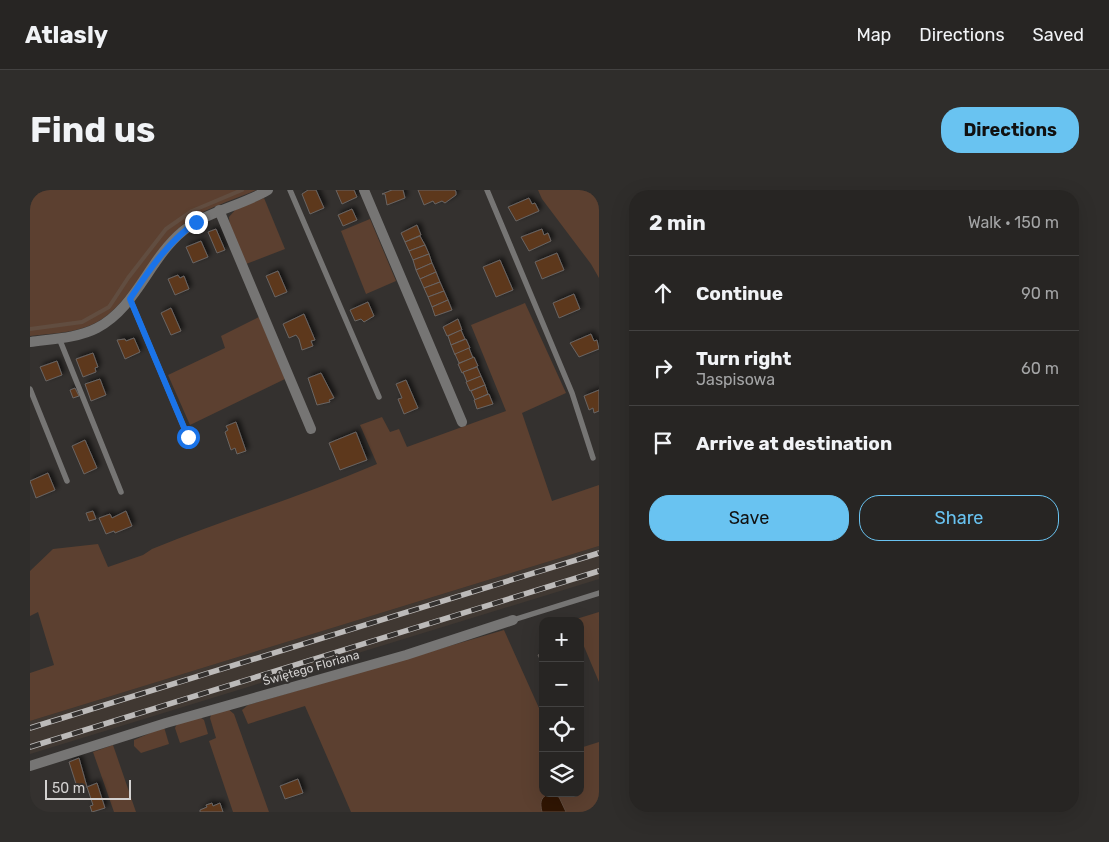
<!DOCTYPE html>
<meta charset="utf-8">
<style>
body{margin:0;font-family:Rubik,sans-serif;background:#2f2d2b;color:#f1f3f6}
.controls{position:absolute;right:15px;bottom:15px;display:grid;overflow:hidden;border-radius:10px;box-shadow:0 5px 20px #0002}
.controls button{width:45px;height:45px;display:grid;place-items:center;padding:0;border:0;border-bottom:1px solid #434241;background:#272523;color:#f1f3f6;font:25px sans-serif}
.scale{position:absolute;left:15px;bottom:12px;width:86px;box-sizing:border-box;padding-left:5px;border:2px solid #d3d1d0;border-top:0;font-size:14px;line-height:18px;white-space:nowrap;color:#d3d1d0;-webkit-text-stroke:4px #34312f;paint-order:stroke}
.stop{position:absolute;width:15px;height:15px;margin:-11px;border:4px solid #1a73e8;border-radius:50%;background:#fff}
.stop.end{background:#1a73e8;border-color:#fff;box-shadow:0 1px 5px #0008}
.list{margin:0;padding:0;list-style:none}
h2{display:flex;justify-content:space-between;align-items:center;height:65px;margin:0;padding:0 20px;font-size:21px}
h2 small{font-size:16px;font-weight:400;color:#a4a5a6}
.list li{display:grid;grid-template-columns:32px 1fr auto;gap:15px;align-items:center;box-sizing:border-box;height:75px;padding:0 20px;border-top:1px solid #434241}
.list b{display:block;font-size:19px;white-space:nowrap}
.list p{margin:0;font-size:16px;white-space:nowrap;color:#a4a5a6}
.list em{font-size:16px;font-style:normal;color:#a4a5a6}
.actions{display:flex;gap:10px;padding:15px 20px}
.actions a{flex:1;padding:11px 0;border:1px solid #69c3f1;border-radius:20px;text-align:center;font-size:18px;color:#69c3f1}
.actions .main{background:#69c3f1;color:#111}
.icon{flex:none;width:28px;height:28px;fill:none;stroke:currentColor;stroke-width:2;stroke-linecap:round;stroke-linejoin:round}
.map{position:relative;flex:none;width:569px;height:622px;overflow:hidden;border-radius:20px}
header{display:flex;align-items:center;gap:30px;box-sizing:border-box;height:70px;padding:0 25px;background:#272523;border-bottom:1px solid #434241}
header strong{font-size:24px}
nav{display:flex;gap:28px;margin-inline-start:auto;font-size:18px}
.intro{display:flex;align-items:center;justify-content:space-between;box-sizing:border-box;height:120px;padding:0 30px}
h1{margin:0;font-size:35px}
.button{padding:12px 22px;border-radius:20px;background:#69c3f1;color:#111;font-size:18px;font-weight:700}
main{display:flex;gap:30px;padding:0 30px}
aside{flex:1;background:#272523;border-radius:20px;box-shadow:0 5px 20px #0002}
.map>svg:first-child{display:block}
.built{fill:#403832}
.green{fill:#5c4030}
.water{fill:#301503;stroke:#614d40}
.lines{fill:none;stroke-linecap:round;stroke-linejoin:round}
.stream{stroke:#614d40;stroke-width:4}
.building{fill:#5d371e;stroke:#696563;filter:url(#shadow)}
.lane{stroke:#767574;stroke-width:5.5}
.street{stroke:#767574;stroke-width:10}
.rail-casing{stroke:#bcbab9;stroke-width:5.5}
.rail{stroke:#34312f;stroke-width:4;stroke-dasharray:11;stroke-linecap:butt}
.route{stroke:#1a73e8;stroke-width:6}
.labels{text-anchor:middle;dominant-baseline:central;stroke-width:4.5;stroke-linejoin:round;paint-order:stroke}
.street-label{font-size:12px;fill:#d3d1d0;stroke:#34312f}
</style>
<header>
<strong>Atlasly</strong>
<nav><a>Map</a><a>Directions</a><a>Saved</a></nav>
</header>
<div class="intro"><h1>Find us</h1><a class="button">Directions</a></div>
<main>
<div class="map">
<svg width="569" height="622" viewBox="0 0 569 622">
<defs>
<filter id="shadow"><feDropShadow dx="3" dy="-3" stdDeviation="2.5" flood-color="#0009"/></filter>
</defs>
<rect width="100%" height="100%" fill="#34312f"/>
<polygon class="built" points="569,356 569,389 0,564 0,531"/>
<g class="green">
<path d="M0,0H226C200,12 169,19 148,39C115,68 98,123 56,137C39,143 18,144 0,146Z"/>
<polygon points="508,0 569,0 569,88 561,74 512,9"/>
<polygon points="234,8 255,59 216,74 200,39 199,27 205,20"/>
<polygon points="340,29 366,91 336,104 311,41"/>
<path d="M495,113L536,203L492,223L522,311L569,295V356L0,531V483L24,475L8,422L0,426V381L23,359L68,354L78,377L113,365L122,359C196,329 273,306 347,274L330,235L352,227L360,242L369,239L377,257L476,221L441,135Z"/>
<polygon points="229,127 255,189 160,235 138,185 195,158 191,146"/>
<polygon points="569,422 569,492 550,447 550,431 543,430"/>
<polygon points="474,440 513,527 513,603 550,603 550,558 569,552 569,622 321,622 275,516 218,534 212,520 218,515"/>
<polygon points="197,518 204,524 239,622 203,622 179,551 186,548 180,528 182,523"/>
<polygon points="170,527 174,530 178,544 150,553 145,538 147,534"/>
<polygon points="134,537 139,554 111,563 104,556 104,550"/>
<polygon points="83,555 106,622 84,622 63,562"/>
</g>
<path class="water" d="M518,604L529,607L536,622H512C510,613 510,608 518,604Z"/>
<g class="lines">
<polyline class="stream" points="0,139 52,132 79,117 98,88 136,39 162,21 212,0"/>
</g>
<g class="building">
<polygon points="278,0 286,0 294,18 280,24 272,4"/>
<polygon points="306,0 324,0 327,7 312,14"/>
<polygon points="362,0 373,0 375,8 357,15 355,4 352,4"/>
<polygon points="388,0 425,0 426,2 426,5 415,13 412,11 405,14 403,11 394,15"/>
<polygon points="499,8 502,14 505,13 509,21 486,31 478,17"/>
<polygon points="322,19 327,30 313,36 308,25"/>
<polygon points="387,35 391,45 375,52 371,43"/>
<polygon points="186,39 195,60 187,63 178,42"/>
<polygon points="512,39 514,45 518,43 521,51 499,61 491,47"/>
<polygon points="390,46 395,55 379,61 375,52"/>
<polygon points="171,51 178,67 163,73 156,57"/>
<polygon points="395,55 399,64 383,70 379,61"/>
<polygon points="527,63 534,80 512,89 505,72"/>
<polygon points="399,64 402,73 386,80 383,70"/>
<polygon points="470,70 483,100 466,107 453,77"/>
<polygon points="402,73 406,82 390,89 386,80"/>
<polygon points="248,81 257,102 245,107 236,86"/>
<polygon points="406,82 410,92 394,98 390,89"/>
<polygon points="148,85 150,88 154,86 159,99 145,105 138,89"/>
<polygon points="410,92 414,101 398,107 394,98"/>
<polygon points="414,101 418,110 402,117 398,107"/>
<polygon points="544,104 550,119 529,128 523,113"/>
<polygon points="418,110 422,120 405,126 402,117"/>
<polygon points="338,112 344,126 334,132 331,129 325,131 320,120"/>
<polygon points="141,118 151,141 141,145 131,123"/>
<polygon points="274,124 285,150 281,151 283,156 272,160 269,149 266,145 259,148 253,134"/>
<polygon points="428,129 432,140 417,146 413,137"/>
<polygon points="431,140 435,149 421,155 418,146"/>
<polygon points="561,144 564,151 567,150 569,159 549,167 540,153"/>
<polygon points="104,148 110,162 95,169 87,150 95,149 96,151"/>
<polygon points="436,149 440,158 425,165 421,155"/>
<polygon points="439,158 443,168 429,173 425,164"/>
<polygon points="63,163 68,177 65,178 66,182 53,187 46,169"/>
<polygon points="444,167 448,176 432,183 428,174"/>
<polygon points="27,171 32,185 16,191 10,177"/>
<polygon points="447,177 451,186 437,192 433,182"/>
<polygon points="291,183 304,208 299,210 300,212 287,215 278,188"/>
<polygon points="451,186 455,195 440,201 436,192"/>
<polygon points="70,189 76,205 61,211 55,194"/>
<polygon points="376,190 388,218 374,224 368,209 372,208 366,194"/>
<polygon points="455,195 458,204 445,210 441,201"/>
<polygon points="45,198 49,206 43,208 40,200"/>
<polygon points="569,200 569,221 564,223 563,218 559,220 554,206"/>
<polygon points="459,204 463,214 447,219 444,210"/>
<polygon points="206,232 216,261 207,264 205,258 201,260 195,242 198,240 196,236"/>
<polygon points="326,242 337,270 310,280 299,253"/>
<polygon points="55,250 67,278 54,284 42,256"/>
<polygon points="18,283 25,300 6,308 0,291"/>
<polygon points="63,321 66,329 59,331 56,323"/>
<polygon points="96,321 102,336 85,343 84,341 76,344 69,328 80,324 82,328"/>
<polygon points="513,463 513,475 508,465"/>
<polygon points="49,568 57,597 48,600 39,572"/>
<polygon points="268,589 273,603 255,609 250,596"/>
<polygon points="67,593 75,618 62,622 60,616 63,615 57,597"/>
<polygon points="182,613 183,616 190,613 193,622 170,622 170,620 177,617 176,615"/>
</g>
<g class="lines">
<g class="lane">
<polyline points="260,0 349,207"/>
<polyline points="457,0 542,203 563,268"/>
<polyline points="100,109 158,247"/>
<polyline points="29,148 91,302"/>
<polyline points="0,199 37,291"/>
<polyline points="483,430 569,403"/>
</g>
<g class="street">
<polyline points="334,0 432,232"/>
<polyline points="189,20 281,239"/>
<path d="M0,152C21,149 48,148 67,138C106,118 119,69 153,41C178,21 211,16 238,0"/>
<polyline points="0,576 136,533 376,465 483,430"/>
</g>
<defs>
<g id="rail">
<polyline points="0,538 569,363"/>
<polyline points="0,557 569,381"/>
</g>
</defs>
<use href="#rail" class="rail-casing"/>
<use href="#rail" class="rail"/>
</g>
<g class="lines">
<path class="route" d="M158,247L100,109C119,80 137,53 166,32"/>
</g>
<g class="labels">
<g class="street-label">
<text transform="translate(281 478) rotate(-16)">Świętego Floriana</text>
</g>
</g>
</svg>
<div class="controls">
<button>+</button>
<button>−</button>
<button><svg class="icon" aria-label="locate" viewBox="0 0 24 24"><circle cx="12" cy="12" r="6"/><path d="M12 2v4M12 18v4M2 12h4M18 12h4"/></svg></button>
<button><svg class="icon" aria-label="layers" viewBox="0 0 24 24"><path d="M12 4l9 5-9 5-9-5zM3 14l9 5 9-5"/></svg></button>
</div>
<div class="scale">50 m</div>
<div class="stop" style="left:158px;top:247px"></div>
<div class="stop end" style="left:166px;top:32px"></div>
</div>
<aside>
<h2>2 min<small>Walk · 150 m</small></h2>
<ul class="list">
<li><svg class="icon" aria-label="ahead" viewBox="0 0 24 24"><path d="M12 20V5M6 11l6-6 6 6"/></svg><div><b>Continue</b></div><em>90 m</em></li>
<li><svg class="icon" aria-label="right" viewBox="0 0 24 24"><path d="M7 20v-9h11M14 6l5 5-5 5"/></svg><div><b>Turn right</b><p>Jaspisowa</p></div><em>60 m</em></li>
<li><svg class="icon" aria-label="arrive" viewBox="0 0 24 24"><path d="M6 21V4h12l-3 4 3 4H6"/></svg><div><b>Arrive at destination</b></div></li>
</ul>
<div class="actions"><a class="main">Save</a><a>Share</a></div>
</aside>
</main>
